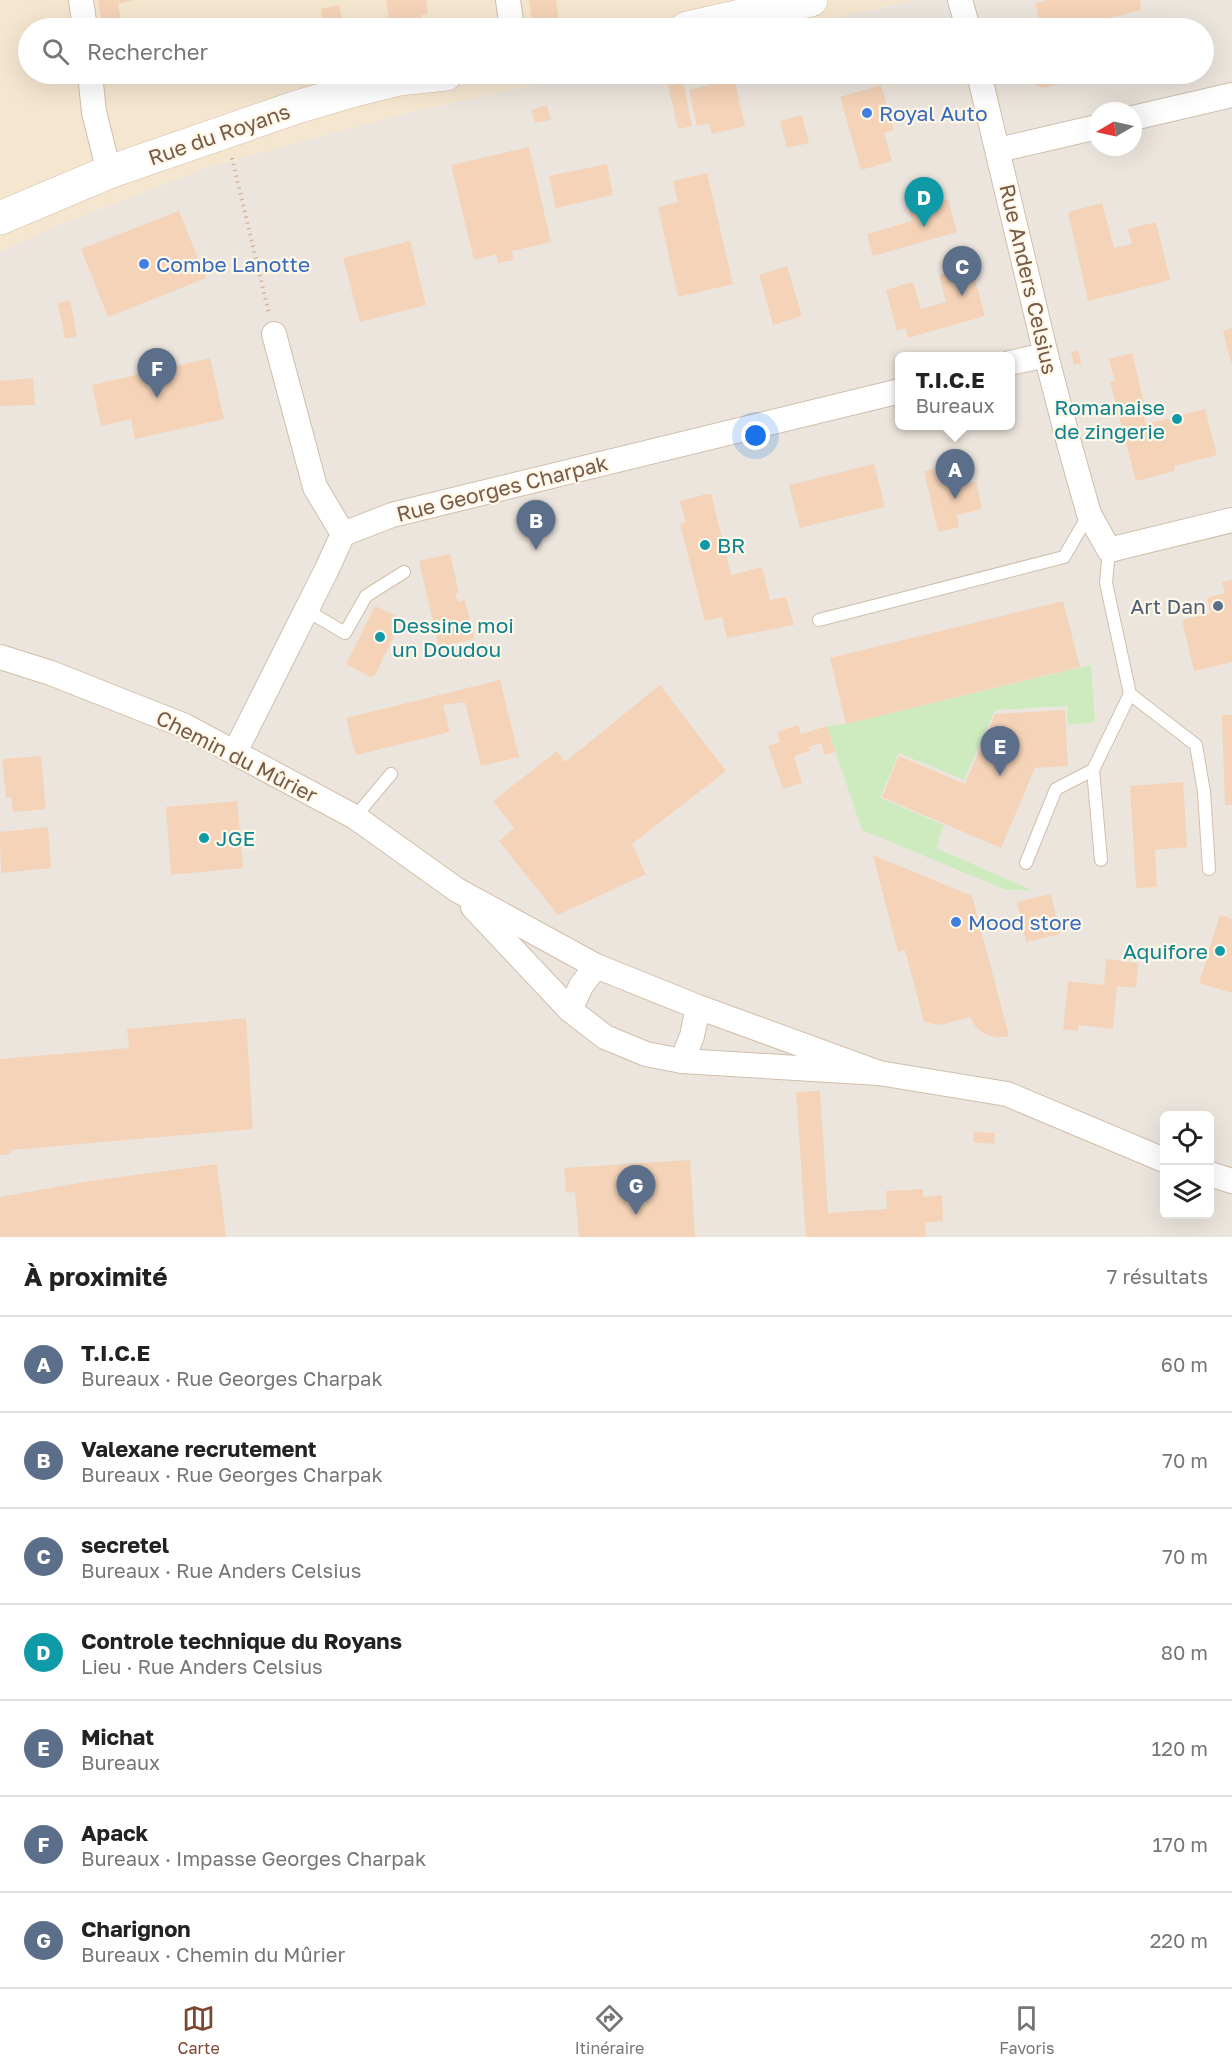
<!DOCTYPE html>
<html lang="fr">
<meta charset="utf-8">
<style>
body{margin:0;font-family:"Golos Text",sans-serif;background:#f6f6f6;color:#222}
.controls{position:absolute;right:18px;bottom:18px;display:grid;overflow:hidden;border-radius:9px;box-shadow:0 6px 24px #0002}
.controls button{width:54px;height:54px;display:grid;place-items:center;padding:0;border:0;border-bottom:2px solid #e0e0e0;background:#fff;color:#222;font:30px sans-serif}
.compass{position:absolute;left:1088px;top:102px;width:54px;height:54px;border-radius:50%;background:#fff;box-shadow:0 6px 24px #0002;rotate:261deg}
.you{position:absolute;left:756px;top:436px;width:21px;height:21px;margin:-15px;border:4px solid #fff;border-radius:50%;background:#1a73e8;box-shadow:0 0 0 9px #1a73e833}
.badge{display:grid;place-items:center;width:39px;height:39px;border-radius:50%;background:#7e4630;color:#fff;font-size:20px;font-weight:700}
.pin{position:absolute;translate:-50% -50px;filter:drop-shadow(0 2px 3px #0008)}
.pin::after{content:'';position:absolute;top:32px;width:21px;height:18px;background:inherit;clip-path:polygon(0 0,100% 0,50% 100%)}
.popup{position:absolute;left:895px;top:352px;width:120px;height:78px;box-sizing:border-box;display:grid;place-content:center;border-radius:9px;background:#fff;filter:drop-shadow(0 2px 4px #0005);font-size:20px;white-space:nowrap;color:#767676}
.popup b{font-size:22px;color:#222}
.popup::after{content:'';position:absolute;left:50%;top:100%;margin-left:-12px;border:12px solid transparent;border-top-color:#fff}
.list{margin:0;padding:0;list-style:none}
h2{display:flex;justify-content:space-between;align-items:center;height:78px;margin:0;padding:0 24px;font-size:26px}
h2 small{font-size:20px;font-weight:400;color:#767676}
.list li{display:grid;grid-template-columns:39px 1fr auto;gap:18px;align-items:center;box-sizing:border-box;height:96px;padding:0 24px;border-top:2px solid #e0e0e0}
.list b{display:block;font-size:22px;white-space:nowrap}
.list p{margin:0;font-size:20px;white-space:nowrap;color:#767676}
.list em{font-size:20px;font-style:normal;color:#767676}
.icon{flex:none;width:33px;height:33px;fill:none;stroke:currentColor;stroke-width:2;stroke-linecap:round;stroke-linejoin:round}
.map{position:relative;flex:none;width:1232px;height:1237px;overflow:hidden}
.search{position:absolute;background:#fff;box-shadow:0 6px 24px #0002;left:18px;right:18px;top:18px;height:66px;display:flex;align-items:center;gap:15px;box-sizing:border-box;padding:0 21px;border-radius:33px;color:#767676;font-size:22px}
.sheet{height:750px;background:#fff}
nav{display:flex;justify-content:space-around;align-items:center;box-sizing:border-box;height:84px;border-top:2px solid #e0e0e0;background:#fff;font-size:16px;color:#767676}
nav a{display:grid;justify-items:center;gap:3px}
nav .on{color:#7e4630}
.map>svg:first-child{display:block}
.residential{fill:#f5e6cf}
.industrial{fill:#ece5dd;fill-rule:evenodd}
.green{fill:#ceebbf}
.building{fill:#f4d3b8}
.lines{fill:none;stroke-linecap:round;stroke-linejoin:round}
.lane-casing{stroke:#d1beab;stroke-width:14}
.street-casing{stroke:#d1beab;stroke-width:26}
.secondary-casing{stroke:#d4bea7;stroke-width:34}
.path{stroke:#d9b79b;stroke-width:4;stroke-dasharray:1.5 4.5;stroke-linecap:butt}
.lane{stroke:#fff;stroke-width:12}
.street{stroke:#fff;stroke-width:24}
.secondary{stroke:#fff;stroke-width:33}
.shop-dot{fill:#3f7fe0;stroke:#fff8e9;stroke-width:2}
.culture-dot{fill:#0f9aa8;stroke:#fff8e9;stroke-width:2}
.service-dot{fill:#5c6f8a;stroke:#fff8e9;stroke-width:2}
.labels{text-anchor:middle;dominant-baseline:central;stroke-width:4.5;stroke-linejoin:round;paint-order:stroke}
.shop-label{font-size:21px;fill:#366cbe;stroke:#fff8e9;text-anchor:start}
.street-label{font-size:21px;fill:#765a47;stroke:#fff8e9}
.culture-label{font-size:21px;fill:#0d838f;stroke:#fff8e9;text-anchor:start}
.service-label{font-size:21px;fill:#4e5e75;stroke:#fff8e9;text-anchor:end}
</style>
<div class="map">
<svg width="1232" height="1237" viewBox="0 0 1232 1237">
<rect width="100%" height="100%" fill="#fdf4e1"/>
<polygon class="residential" points="0,0 917,0 788,28 28,28 28,74 584,74 406,113 208,167 44,231 0,252"/>
<path class="industrial" d="M917,0H1232V1237H0V252L44,231L208,167L406,113L584,74H1204V28H788ZM1097,111H1133V147H1097ZM900,356H1010V426H900ZM1164,1116H1210V1214H1164Z"/>
<polygon class="green" points="1091,665 1095,722 1068,725 1067,706 995,710 964,780 899,753 880,798 944,825 936,848 1032,890 1006,890 862,830 827,726 846,724"/>
<g class="building">
<polygon points="98,0 135,0 118,4 122,28 102,28"/>
<polygon points="386,0 426,0 428,14 421,15 422,24 407,26 406,20 390,23"/>
<polygon points="529,0 556,0 559,23 533,27"/>
<polygon points="1048,0 1140,0 1141,10 1068,28 1028,28 1026,22 1039,19 1035,3"/>
<polygon points="339,5 344,28 303,28 323,22 321,9"/>
<polygon points="1032,74 1065,74 1068,82 1042,88 1034,84"/>
<polygon points="734,78 745,126 712,134 709,123 697,126 689,90"/>
<polygon points="683,81 692,126 678,129 668,85"/>
<polygon points="881,85 894,130 884,133 892,161 861,170 840,97"/>
<polygon points="547,105 551,120 535,123 531,110"/>
<polygon points="802,115 809,143 787,148 780,121"/>
<polygon points="529,147 551,242 512,251 514,260 498,263 496,254 474,260 451,165"/>
<polygon points="607,164 613,195 556,208 549,176"/>
<polygon points="707,173 733,284 678,297 658,207 678,202 673,181"/>
<polygon points="948,199 957,232 873,256 867,234 912,221 909,210"/>
<polygon points="1102,203 1114,248 1132,244 1128,229 1156,222 1170,280 1088,301 1068,212"/>
<polygon points="179,211 206,278 108,317 81,249"/>
<polygon points="410,241 426,305 360,322 343,258"/>
<polygon points="787,266 802,316 773,325 759,275"/>
<polygon points="971,266 985,316 908,338 906,328 897,331 886,290 913,282 921,309 946,302 939,275"/>
<polygon points="70,300 77,336 65,339 58,303"/>
<polygon points="1232,328 1232,363 1231,363 1223,331"/>
<polygon points="1078,350 1081,364 1074,365 1071,352"/>
<polygon points="1132,353 1146,411 1143,412 1146,424 1205,409 1217,455 1174,466 1175,471 1136,481 1110,382 1115,381 1109,359"/>
<polygon points="210,358 224,419 135,439 131,419 101,426 92,385"/>
<polygon points="33,378 35,405 0,406 0,381"/>
<polygon points="874,464 885,507 800,528 789,485"/>
<polygon points="945,467 950,488 976,482 982,509 957,515 959,527 938,532 924,471"/>
<polygon points="711,493 731,575 762,567 770,600 786,597 794,625 727,638 722,617 705,621 680,524 686,522 680,501"/>
<polygon points="450,554 459,593 455,594 458,602 465,600 474,639 439,647 419,561"/>
<polygon points="1232,580 1232,662 1194,671 1182,620 1211,613 1207,598 1225,593 1222,582"/>
<polygon points="1063,601 1080,667 846,724 830,658"/>
<polygon points="375,606 400,618 401,622 375,675 370,677 346,664"/>
<polygon points="500,680 519,757 481,766 465,702 443,705 450,732 356,755 346,718"/>
<polygon points="660,685 726,771 632,844 646,874 558,915 499,841 514,828 493,801 557,751 565,762"/>
<polygon points="1065,710 1068,766 1035,768 1001,848 882,797 899,756 965,784 995,714"/>
<polygon points="1222,715 1232,715 1232,805 1225,805"/>
<polygon points="798,725 801,734 827,726 835,752 825,755 821,743 808,747 810,751 794,756 802,783 783,789 768,746 780,742 777,732"/>
<polygon points="41,756 46,809 13,812 11,797 6,798 2,759"/>
<polygon points="1183,782 1187,847 1155,850 1157,887 1136,888 1130,786"/>
<polygon points="237,801 243,868 171,875 166,807"/>
<polygon points="48,827 51,868 1,873 0,832"/>
<polygon points="873,855 972,896 1009,1036 997,1038 985,1034 976,1027 970,1017 940,1025 924,1022 905,950 898,952"/>
<polygon points="1051,894 1060,934 1026,942 1017,902"/>
<polygon points="1220,915 1232,919 1232,993 1199,983"/>
<polygon points="1106,959 1138,963 1136,988 1117,986 1113,1029 1079,1025 1078,1031 1063,1029 1068,981 1104,985"/>
<polygon points="246,1018 253,1129 11,1150 11,1154 0,1155 0,1059 129,1048 127,1029"/>
<polygon points="820,1091 828,1213 887,1209 886,1191 923,1189 923,1197 942,1195 943,1221 925,1223 926,1237 806,1237 796,1092"/>
<polygon points="974,1132 995,1133 994,1144 973,1142"/>
<polygon points="690,1160 695,1237 579,1237 575,1192 566,1193 564,1168"/>
<polygon points="217,1164 226,1237 0,1237 0,1197 90,1181"/>
</g>
<g class="lines">
<defs>
<g id="lane">
<polyline points="306,610 345,633 366,596 404,572"/>
<polyline points="819,620 1064,557 1089,514"/>
<polyline points="1130,694 1196,745 1204,792 1209,869"/>
<polyline points="355,817 391,774"/>
<polyline points="1101,860 1093,770 1130,694 1106,583 1109,550"/>
<polyline points="1026,863 1056,789 1093,770"/>
</g>
<g id="street">
<polyline points="81,0 85,28"/>
<polyline points="508,0 512,28"/>
<polyline points="960,0 968,28"/>
<polyline points="90,74 94,112 109,172"/>
<polyline points="979,74 1046,355 1070,447 1089,514 1109,550 1232,520"/>
<polyline points="1133,118 1232,95"/>
<polyline points="998,150 1097,127"/>
<polyline points="274,334 315,487 343,534"/>
<polyline points="1010,363 1046,355"/>
<polyline points="0,657 51,673 185,726 355,817 457,890 596,966"/>
<polyline points="235,752 326,571 343,534 392,515 900,391"/>
<polyline points="473,907 570,1010"/>
<polyline points="698,1007 692,1036 682,1061 646,1054 605,1037 570,1010 581,986 596,966 698,1007 879,1073"/>
<polyline points="682,1061 879,1073 1007,1094 1164,1160"/>
<polyline points="1210,1174 1232,1181"/>
</g>
<g id="secondary">
<polyline points="687,28 811,0"/>
<polyline points="0,218 109,172 297,107 355,90 399,79 446,74"/>
</g>
</defs>
<use href="#lane" class="lane-casing"/>
<use href="#street" class="street-casing"/>
<use href="#secondary" class="secondary-casing"/>
<polyline class="path" points="232,158 269,314"/>
<use href="#lane" class="lane"/>
<use href="#street" class="street"/>
<use href="#secondary" class="secondary"/>
</g>
<g class="shop-dot">
<circle cx="867" cy="113" r="6"/>
<circle cx="144" cy="264" r="6"/>
<circle cx="956" cy="922" r="6"/>
</g>
<g class="culture-dot">
<circle cx="1177" cy="419" r="6"/>
<circle cx="705" cy="545" r="6"/>
<circle cx="380" cy="637" r="6"/>
<circle cx="204" cy="838" r="6"/>
<circle cx="1220" cy="951" r="6"/>
</g>
<circle class="service-dot" cx="1218" cy="606" r="6"/>
<g class="labels">
<g class="shop-label">
<text x="879" y="113">Royal Auto</text>
<text x="156" y="264">Combe Lanotte</text>
<text x="968" y="922">Mood store</text>
</g>
<g class="street-label">
<text transform="translate(219 134) rotate(-19)">Rue du Royans</text>
<text transform="translate(1029 279) rotate(77)">Rue Anders Celsius</text>
<text transform="translate(502 488) rotate(-14)">Rue Georges Charpak</text>
<text transform="translate(237 756) rotate(27)">Chemin du Mûrier</text>
</g>
<g class="culture-label">
<text x="1165" y="407" text-anchor="end">Romanaise<tspan x="1165" dy="24">de zingerie</tspan></text>
<text x="717" y="545">BR</text>
<text x="392" y="625">Dessine moi<tspan x="392" dy="24">un Doudou</tspan></text>
<text x="216" y="838">JGE</text>
<text x="1208" y="951" text-anchor="end">Aquifore</text>
</g>
<g class="service-label">
<text x="1206" y="606">Art Dan</text>
</g>
</g>
</svg>
<div class="controls">
<button><svg class="icon" aria-label="locate" viewBox="0 0 24 24"><circle cx="12" cy="12" r="6"/><path d="M12 2v4M12 18v4M2 12h4M18 12h4"/></svg></button>
<button><svg class="icon" aria-label="layers" viewBox="0 0 24 24"><path d="M12 4l9 5-9 5-9-5zM3 14l9 5 9-5"/></svg></button>
</div>
<svg class="compass" viewBox="-18 -18 36 36"><path d="M0-13l5 13h-10z" fill="#e53935"/><path d="M0 13l5-13h-10z" fill="#767676"/></svg>
<div class="you"></div>
<div class="pin badge" style="left:955px;top:499px;background:#5c6f8a">A</div>
<div class="popup"><b>T.I.C.E</b>Bureaux</div>
<div class="pin badge" style="left:536px;top:550px;background:#5c6f8a">B</div>
<div class="pin badge" style="left:962px;top:296px;background:#5c6f8a">C</div>
<div class="pin badge" style="left:924px;top:227px;background:#0f9aa8">D</div>
<div class="pin badge" style="left:1000px;top:776px;background:#5c6f8a">E</div>
<div class="pin badge" style="left:157px;top:398px;background:#5c6f8a">F</div>
<div class="pin badge" style="left:636px;top:1215px;background:#5c6f8a">G</div>
<div class="search"><svg class="icon" aria-label="search" viewBox="0 0 24 24"><circle cx="10" cy="10" r="6"/><path d="M15 15l6 6"/></svg>Rechercher</div>
</div>
<section class="sheet">
<h2>À proximité<small>7 résultats</small></h2>
<ul class="list">
<li><span class="badge" style="background:#5c6f8a">A</span><div><b>T.I.C.E</b><p>Bureaux · Rue Georges Charpak</p></div><em>60 m</em></li>
<li><span class="badge" style="background:#5c6f8a">B</span><div><b>Valexane recrutement</b><p>Bureaux · Rue Georges Charpak</p></div><em>70 m</em></li>
<li><span class="badge" style="background:#5c6f8a">C</span><div><b>secretel</b><p>Bureaux · Rue Anders Celsius</p></div><em>70 m</em></li>
<li><span class="badge" style="background:#0f9aa8">D</span><div><b>Controle technique du Royans</b><p>Lieu · Rue Anders Celsius</p></div><em>80 m</em></li>
<li><span class="badge" style="background:#5c6f8a">E</span><div><b>Michat</b><p>Bureaux</p></div><em>120 m</em></li>
<li><span class="badge" style="background:#5c6f8a">F</span><div><b>Apack</b><p>Bureaux · Impasse Georges Charpak</p></div><em>170 m</em></li>
<li><span class="badge" style="background:#5c6f8a">G</span><div><b>Charignon</b><p>Bureaux · Chemin du Mûrier</p></div><em>220 m</em></li>
</ul>
</section>
<nav>
<a class="on"><svg class="icon" aria-label="map" viewBox="0 0 24 24"><path d="M3 6l6-2 6 2 6-2v14l-6 2-6-2-6 2zM9 4v14M15 6v14"/></svg>Carte</a>
<a><svg class="icon" aria-label="directions" viewBox="0 0 24 24"><path d="M12 3l9 9-9 9-9-9zM9 14v-3h6M13 9l2 2-2 2"/></svg>Itinéraire</a>
<a><svg class="icon" aria-label="saved" viewBox="0 0 24 24"><path d="M7 4h10v16l-5-4-5 4z"/></svg>Favoris</a>
</nav>
